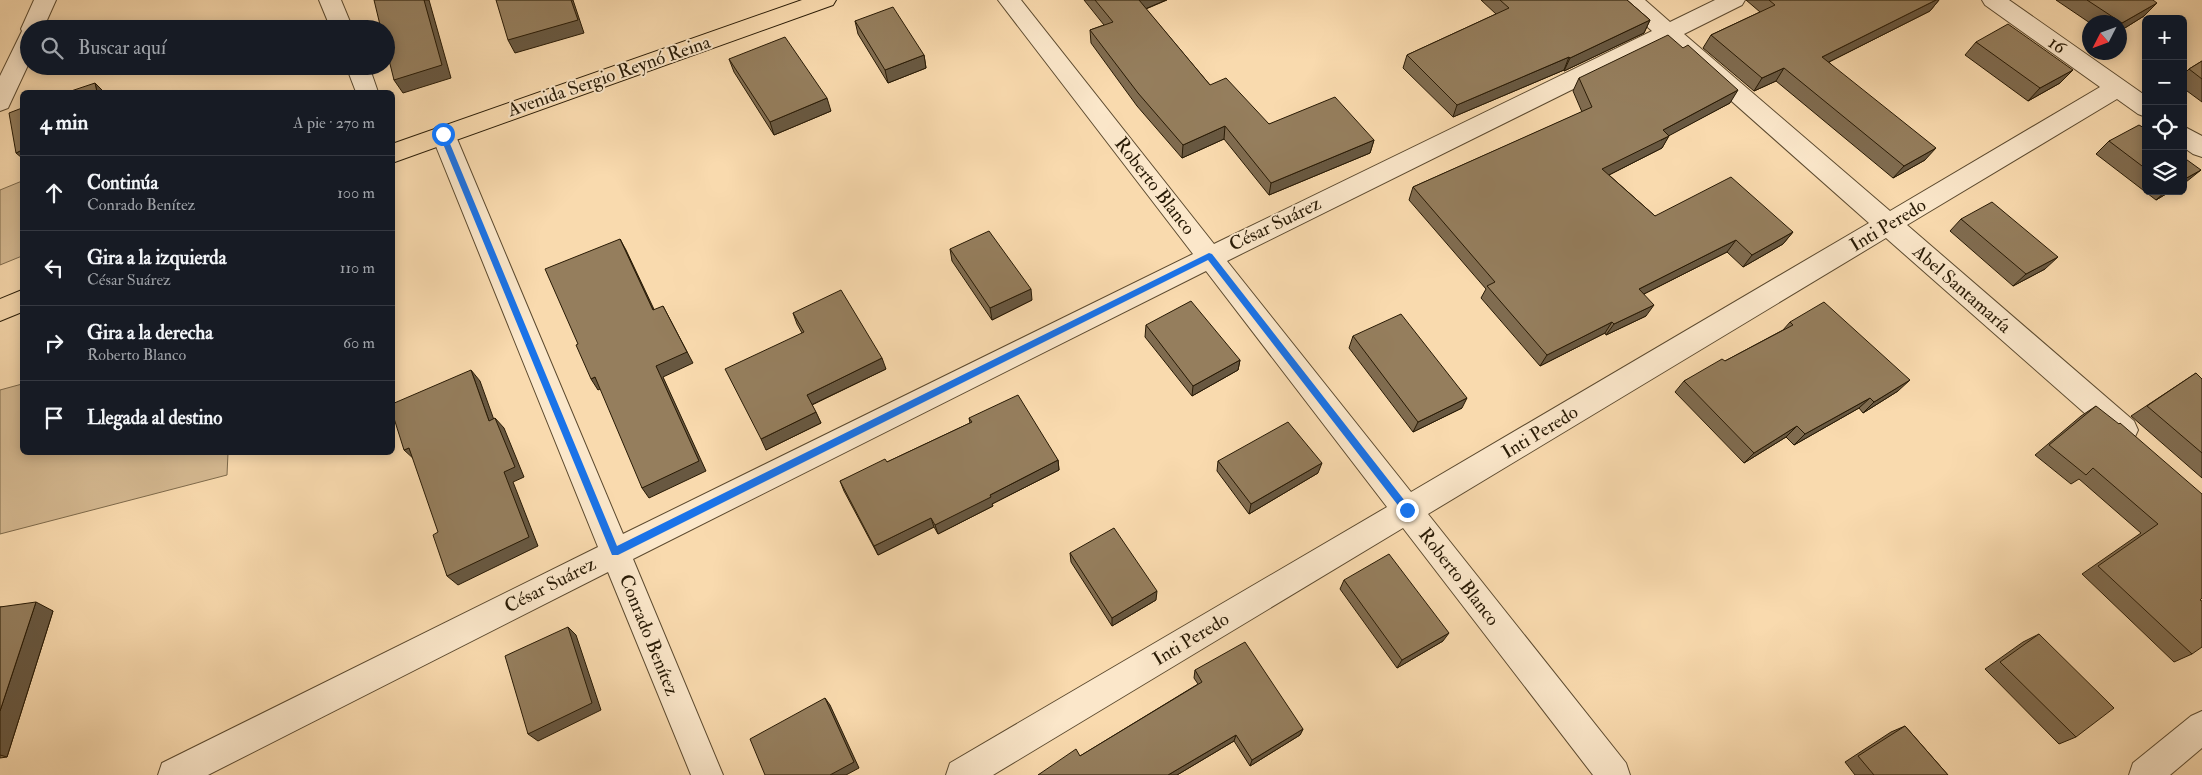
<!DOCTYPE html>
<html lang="es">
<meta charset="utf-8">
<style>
body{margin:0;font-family:"IM FELL Double Pica",serif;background:#242831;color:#f1f3f6}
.controls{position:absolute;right:15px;top:15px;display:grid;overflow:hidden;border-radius:8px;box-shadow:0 2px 12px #0003}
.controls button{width:45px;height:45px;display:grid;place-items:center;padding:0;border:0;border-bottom:1px solid #363941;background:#171b24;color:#f1f3f6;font:25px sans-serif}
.compass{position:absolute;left:2082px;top:15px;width:45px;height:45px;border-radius:50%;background:#171b24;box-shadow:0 2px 12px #0003;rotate:228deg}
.stop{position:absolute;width:15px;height:15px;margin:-11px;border:4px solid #1a73e8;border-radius:50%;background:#fff}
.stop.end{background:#1a73e8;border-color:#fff;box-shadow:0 1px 5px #0008}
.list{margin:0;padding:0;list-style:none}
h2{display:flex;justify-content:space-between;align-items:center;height:65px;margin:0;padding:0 20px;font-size:21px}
h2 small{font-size:16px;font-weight:400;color:#9ea1a6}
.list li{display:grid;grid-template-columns:32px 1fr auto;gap:15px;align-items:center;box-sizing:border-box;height:75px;padding:0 20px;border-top:1px solid #363941}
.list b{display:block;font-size:19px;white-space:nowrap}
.list p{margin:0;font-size:16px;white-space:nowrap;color:#9ea1a6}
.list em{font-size:16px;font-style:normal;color:#9ea1a6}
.icon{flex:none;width:28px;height:28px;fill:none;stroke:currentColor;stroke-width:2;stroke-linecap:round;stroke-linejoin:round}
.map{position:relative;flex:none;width:2202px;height:775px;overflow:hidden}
.search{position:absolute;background:#171b24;box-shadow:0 2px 12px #0003;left:20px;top:20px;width:375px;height:55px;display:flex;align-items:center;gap:12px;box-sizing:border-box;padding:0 18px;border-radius:28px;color:#9ea1a6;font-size:19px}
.panel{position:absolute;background:#171b24;box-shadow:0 2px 12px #0003;left:20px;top:90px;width:375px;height:365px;border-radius:8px}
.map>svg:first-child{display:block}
.green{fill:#d5b991;stroke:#7e6a4b}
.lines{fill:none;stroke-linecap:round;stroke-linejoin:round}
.minor-casing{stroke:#5c4a2f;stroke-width:2}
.major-casing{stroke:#281a05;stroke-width:2}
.minor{fill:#fbe7ca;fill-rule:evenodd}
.major{fill:#f9daae;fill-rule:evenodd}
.wall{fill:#806c50;stroke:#281a05}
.shaded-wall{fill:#685841;stroke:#281a05}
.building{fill:#957e5d;stroke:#281a05}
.route{fill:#1a73e8}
.labels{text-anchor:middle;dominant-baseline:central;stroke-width:4;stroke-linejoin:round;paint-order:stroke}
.street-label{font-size:19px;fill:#281a05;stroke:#fbe7ca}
</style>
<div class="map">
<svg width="2202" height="775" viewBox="0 0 2202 775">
<rect width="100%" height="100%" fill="#f9daae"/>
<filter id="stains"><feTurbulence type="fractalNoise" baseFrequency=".004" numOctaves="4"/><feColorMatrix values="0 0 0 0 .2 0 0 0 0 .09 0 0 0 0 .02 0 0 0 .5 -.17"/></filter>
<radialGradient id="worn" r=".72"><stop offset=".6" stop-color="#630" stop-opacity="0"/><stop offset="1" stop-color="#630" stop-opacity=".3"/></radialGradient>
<g class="green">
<polygon points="22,181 22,256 0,265 0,190"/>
<polygon points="22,384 22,452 228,453 227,475 0,534 0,390"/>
</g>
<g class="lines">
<defs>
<g id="minor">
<polygon points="34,0 56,0 43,29 29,29 29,63 8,108 0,111 0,76 22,31 21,29"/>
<polygon points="319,0 341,0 353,29 331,29"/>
<path d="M998,0H1021L1214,244L1652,31L1623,5L1620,0H1645L1670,22L1715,0H1745L1742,5L1684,34L1890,211L2100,87L1985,5L1982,0H2009L2146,96V117L2138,114L2117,99L1907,225L2134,421L2138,430L2134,439L2124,442L2114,439L1886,238L1428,514L1626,763L1630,775H1593L1403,528L993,775H946L950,763L1387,507L1206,271L633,559L723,775H691L608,572L208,775H158L162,763L598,547L431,134L435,128L443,125L451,128L455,134L623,534L1193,254ZM1666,43L1869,223L1411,492L1227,261Z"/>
<polygon points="346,66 369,66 378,92 356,92"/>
<polygon points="2183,126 2202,136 2202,157 2193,154 2183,147"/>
<polygon points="2202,711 2202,748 2170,775 2129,775 2133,763 2191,716"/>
</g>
<g id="major">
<polygon points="802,0 836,0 833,5 392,163 392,144"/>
<polygon points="22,290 22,312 0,321 0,299"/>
</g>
</defs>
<use href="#minor" class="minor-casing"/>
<use href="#major" class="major-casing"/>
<use href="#minor" class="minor"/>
<use href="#major" class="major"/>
</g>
<g class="wall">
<polygon points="1084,0 1167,0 1146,9 1210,85 1269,124 1374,140 1370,153 1269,195 1224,139 1182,158 1137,106 1091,43 1090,30 1104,25"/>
<polygon points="1481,0 1627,0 1650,20 1644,33 1564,71 1564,70 1453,117 1403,68 1407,55 1496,14"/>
<polygon points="1746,0 1939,0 1930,11 1829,62 1925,160 1893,178 1776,81 1754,91 1703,48 1711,35 1760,12"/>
<polygon points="2056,0 2153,0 2144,16 2120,31 2120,22 2090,23"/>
<polygon points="855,21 924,55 926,68 888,83 858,34"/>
<polygon points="1976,42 2060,83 2028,101 1965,55"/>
<polygon points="729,59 831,111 774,135 734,72"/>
<polygon points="2202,61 2202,102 2183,88 2183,75 2189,69"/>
<polygon points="1579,78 1730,103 1669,135 1662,148 1609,175 1655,216 1793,232 1783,244 1743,267 1727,252 1644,294 1646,316 1606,335 1605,333 1540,366 1481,298 1486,289 1409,200 1413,187 1582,112 1573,91"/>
<polygon points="2146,129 2146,191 2171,191 2156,200 2096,154 2109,141"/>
<polygon points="1961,219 2045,269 2013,286 1950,231"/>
<polygon points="950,249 1032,300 992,320 952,261"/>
<polygon points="793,313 886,369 812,405 821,423 766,450 802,333 797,324"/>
<polygon points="1790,322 1898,391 1863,413 1859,408 1794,445 1786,437 1744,463 1675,392 1684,381 1725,361 1783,330"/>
<polygon points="1146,325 1240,360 1238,370 1192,396 1145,337"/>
<polygon points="1353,336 1462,408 1413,432 1349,348"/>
<polygon points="2196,373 2202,379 2202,478 2131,416"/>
<polygon points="2096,406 2200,600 2192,654 2174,662 2082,574 2141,533 2079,479 2071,484 2035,455 2081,416"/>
<polygon points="969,418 1058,460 1059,470 992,504 993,506 938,534 934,527 878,555 844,491 840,481 887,462 970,423"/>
<polygon points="1218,461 1318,473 1249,514 1217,471"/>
<polygon points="1070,553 1156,600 1112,626 1071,562"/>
<polygon points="1344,580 1443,641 1397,668 1340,589"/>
<polygon points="0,607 53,611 7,757 0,758"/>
<polygon points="2039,634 2076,737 2059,744 1985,669 2023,642"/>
<polygon points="1195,670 1303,729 1300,735 1250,766 1234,741 1177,775 1038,775 1080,756 1198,684 1194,678"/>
<polygon points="1905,726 1948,775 1855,775 1845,762 1891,732"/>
</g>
<g class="shaded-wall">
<polygon points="424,0 429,0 451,78 403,93 394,80"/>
<polygon points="571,0 573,0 584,33 515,53 508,40"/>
<polygon points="1138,0 1166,0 1138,12"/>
<polygon points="1936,0 1939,0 1930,11 1813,70 1822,57"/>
<polygon points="2157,3 2144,16 2120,31 2120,26 2122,23"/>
<polygon points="1650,20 1644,33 1564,71 1570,58"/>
<polygon points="924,55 926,68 888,83 885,70"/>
<polygon points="1569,57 1564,70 1453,117 1457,105"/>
<polygon points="1784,68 1776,81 1754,91 1762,78"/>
<polygon points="2073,70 2060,83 2028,101 2040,88"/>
<polygon points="95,83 104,92 97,92"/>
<polygon points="1738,90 1730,103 1661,140 1669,136 1662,148 1595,182 1602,169 1663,130"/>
<polygon points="827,98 831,111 774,135 770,122"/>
<polygon points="1225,126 1224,139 1182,158 1183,145"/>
<polygon points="1374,140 1370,153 1269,195 1271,183"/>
<polygon points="1936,148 1925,160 1893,178 1904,166"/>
<polygon points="22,150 22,158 16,153"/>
<polygon points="2201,170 2186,182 2183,184 2183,180"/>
<polygon points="2166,191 2171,191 2156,200"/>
<polygon points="1793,232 1783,244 1743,267 1752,255"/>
<polygon points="620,239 626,250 660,322 653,310"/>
<polygon points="1736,240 1727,252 1632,300 1639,289"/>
<polygon points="2058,257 2045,269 2013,286 2026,274"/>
<polygon points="1031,289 1032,300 992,320 990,308"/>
<polygon points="1654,305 1646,316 1606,335 1614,324"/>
<polygon points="663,306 693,363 663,377 706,471 649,498 642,488"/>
<polygon points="1612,322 1605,333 1540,366 1547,355"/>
<polygon points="882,358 886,369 811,405 807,395"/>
<polygon points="1240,360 1238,370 1192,396 1193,386"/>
<polygon points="471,370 480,381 498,431 489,421"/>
<polygon points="595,377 602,388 598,390 591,379"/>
<polygon points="1910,380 1898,391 1863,413 1874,402"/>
<polygon points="1467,398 1462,408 1413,432 1418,422"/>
<polygon points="1870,398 1859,408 1794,445 1805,434"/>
<polygon points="816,412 821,423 766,450 761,439"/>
<polygon points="495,418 504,428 524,477 513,482 538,546 458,585 447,576 504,472"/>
<polygon points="1797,426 1786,437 1744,463 1754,453"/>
<polygon points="409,448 415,460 404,450"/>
<polygon points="1058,460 1059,470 992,504 993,506 938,534 935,525 990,495"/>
<polygon points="1322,463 1318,473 1249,514 1251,504"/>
<polygon points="931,518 934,527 878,555 874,546"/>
<polygon points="1157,591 1156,600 1112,626 1112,618"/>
<polygon points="36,602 53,611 7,757 0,755 0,711"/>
<polygon points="568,627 576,635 601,710 538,741 528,734"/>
<polygon points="1449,633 1443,641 1397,668 1402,660"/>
<polygon points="825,698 830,705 859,768 846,775 830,775"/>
<polygon points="1303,729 1300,735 1250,766 1252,760"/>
<polygon points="1236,735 1234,741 1177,775 1168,775"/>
</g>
<g class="building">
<polygon points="374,0 424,0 442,65 394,80 386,48 386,29 381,29"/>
<polygon points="496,0 571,0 578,20 508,40"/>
<polygon points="1095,0 1139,0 1210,85 1226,78 1269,124 1335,97 1374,140 1271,183 1225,126 1183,145 1138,93 1090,30 1113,22"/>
<polygon points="1500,0 1627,0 1650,20 1570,58 1569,57 1457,105 1407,55 1509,8"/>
<polygon points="1769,0 1936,0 1822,57 1936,148 1904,166 1784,68 1762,78 1711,35 1775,5"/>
<polygon points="2087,0 2153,0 2157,3 2122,23"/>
<polygon points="893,7 924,55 885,70 855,21"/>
<polygon points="2008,24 2073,70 2040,88 1976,42"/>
<polygon points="1668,35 1683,48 1688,45 1738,90 1663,130 1669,136 1602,169 1655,216 1731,177 1793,232 1752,255 1736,240 1639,289 1654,305 1614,324 1612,322 1547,355 1487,286 1495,282 1413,187 1592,107 1579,78"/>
<polygon points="785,37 827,98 770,122 729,59"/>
<polygon points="2202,61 2202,79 2189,69"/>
<polygon points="95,83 97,92 68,92"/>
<polygon points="22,108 22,150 16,153 9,113"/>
<polygon points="2139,125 2146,129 2146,169 2109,141"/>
<polygon points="2183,157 2201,170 2183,180"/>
<polygon points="1992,202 2058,257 2026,274 1961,219"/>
<polygon points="989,231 1031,289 990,308 950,249"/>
<polygon points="620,239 653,310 663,306 687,352 656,366 699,461 642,488 595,377 591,379 576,345 578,344 545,269"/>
<polygon points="841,290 882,358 807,395 816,412 761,439 725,369 804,332 793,313"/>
<polygon points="1191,301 1240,360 1193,386 1146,325"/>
<polygon points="1824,302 1910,380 1874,402 1870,398 1805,434 1797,426 1754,453 1684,381 1722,359 1725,361 1793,325 1790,322"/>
<polygon points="1401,314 1467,398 1418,422 1353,336"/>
<polygon points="471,370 489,421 495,418 515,467 504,472 529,537 447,576 433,535 438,532 409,448 404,450 392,412 392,404"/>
<polygon points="2196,373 2202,379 2202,453 2147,406"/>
<polygon points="1018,395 1058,460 990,495 991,497 935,525 931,518 874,546 840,481 885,459 887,462 972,422 969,418"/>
<polygon points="2096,406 2119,424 2120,423 2202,494 2202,598 2200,600 2202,601 2202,647 2192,654 2098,566 2158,524 2093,468 2086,475 2049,445"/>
<polygon points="1288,422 1322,463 1251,504 1218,461"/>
<polygon points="1114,528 1157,591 1112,618 1070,553"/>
<polygon points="1389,554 1449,633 1402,660 1344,580"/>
<polygon points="36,602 0,711 0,607"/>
<polygon points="568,627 592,703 528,734 505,656"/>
<polygon points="2039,634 2114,708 2076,737 2000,662"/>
<polygon points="1245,642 1303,729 1252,760 1236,735 1168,775 1038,775 1076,749 1080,756 1202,682 1195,670"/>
<polygon points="825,698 854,762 830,775 765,775 750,739"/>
<polygon points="1905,726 1948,775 1874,775 1858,756"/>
</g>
<polygon class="route" points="440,132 446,134 617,546 1209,253 1212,254 1412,510 1407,514 1404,513 1208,260 618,555 612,555 439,134"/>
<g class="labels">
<g class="street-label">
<text transform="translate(2057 45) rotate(35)">16</text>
<text transform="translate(609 76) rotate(-19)">Avenida Sergio Reynó Reina</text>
<text transform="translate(1155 186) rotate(52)">Roberto Blanco</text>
<text transform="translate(1275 224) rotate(-26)">César Suárez</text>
<text transform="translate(1888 225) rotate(-31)">Inti Peredo</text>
<text transform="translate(1962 289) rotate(41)">Abel Santamaría</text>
<text transform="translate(1540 432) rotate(-31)">Inti Peredo</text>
<text transform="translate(1459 577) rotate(52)">Roberto Blanco</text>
<text transform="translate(550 585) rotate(-27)">César Suárez</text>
<text transform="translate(649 635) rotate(68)">Conrado Benítez</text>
<text transform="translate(1191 639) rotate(-31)">Inti Peredo</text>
</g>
</g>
<rect width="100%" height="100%" filter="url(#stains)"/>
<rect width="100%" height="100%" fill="url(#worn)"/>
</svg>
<div class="controls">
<button>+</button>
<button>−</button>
<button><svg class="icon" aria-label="locate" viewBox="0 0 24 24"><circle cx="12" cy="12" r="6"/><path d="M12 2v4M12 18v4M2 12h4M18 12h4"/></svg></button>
<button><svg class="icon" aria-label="layers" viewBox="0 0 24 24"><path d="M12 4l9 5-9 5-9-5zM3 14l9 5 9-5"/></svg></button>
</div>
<svg class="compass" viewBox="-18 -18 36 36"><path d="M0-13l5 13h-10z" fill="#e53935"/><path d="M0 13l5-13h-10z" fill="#9ea1a6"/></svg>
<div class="stop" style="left:443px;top:134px"></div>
<div class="stop end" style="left:1407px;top:510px"></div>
<div class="search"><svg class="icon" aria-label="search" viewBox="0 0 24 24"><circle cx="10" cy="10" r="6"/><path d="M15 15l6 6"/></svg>Buscar aquí</div>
<section class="panel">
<h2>4 min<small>A pie · 270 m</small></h2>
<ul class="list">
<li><svg class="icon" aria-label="ahead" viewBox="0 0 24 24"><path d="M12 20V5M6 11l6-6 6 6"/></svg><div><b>Continúa</b><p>Conrado Benítez</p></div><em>100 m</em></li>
<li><svg class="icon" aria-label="left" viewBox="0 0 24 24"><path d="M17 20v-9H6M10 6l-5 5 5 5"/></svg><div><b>Gira a la izquierda</b><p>César Suárez</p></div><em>110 m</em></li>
<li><svg class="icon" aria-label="right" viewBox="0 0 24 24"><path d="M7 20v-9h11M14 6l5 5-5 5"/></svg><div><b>Gira a la derecha</b><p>Roberto Blanco</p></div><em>60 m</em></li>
<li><svg class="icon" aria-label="arrive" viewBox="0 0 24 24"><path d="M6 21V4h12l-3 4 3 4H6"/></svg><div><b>Llegada al destino</b></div></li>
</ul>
</section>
</div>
